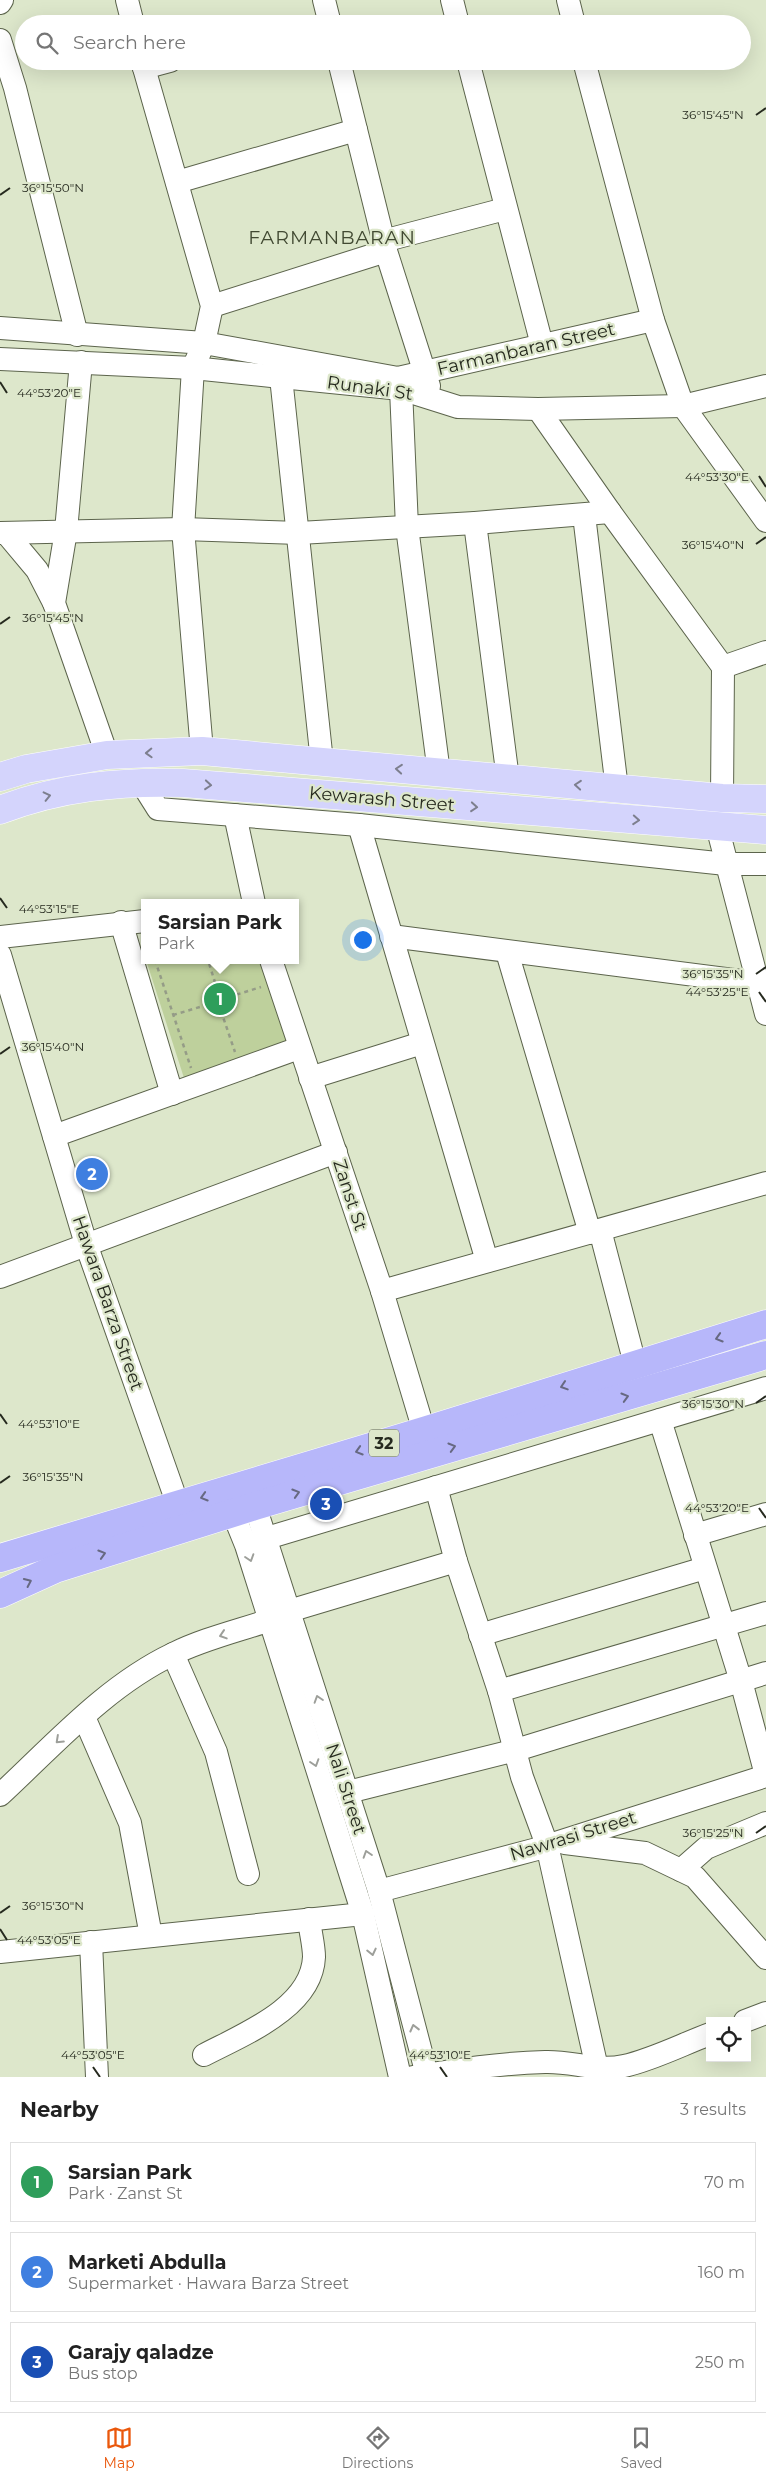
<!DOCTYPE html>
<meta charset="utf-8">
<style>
body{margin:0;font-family:Montserrat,sans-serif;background:#f6f6f6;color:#222}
.controls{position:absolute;right:15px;bottom:15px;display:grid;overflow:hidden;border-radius:0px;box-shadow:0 5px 20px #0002}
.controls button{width:45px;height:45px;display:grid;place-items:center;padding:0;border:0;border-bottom:1px solid #e0e0e0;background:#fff;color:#222;font:25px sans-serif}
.you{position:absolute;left:362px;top:939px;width:18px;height:18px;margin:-12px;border:4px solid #fff;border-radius:50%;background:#1a73e8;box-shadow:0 0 0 8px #1a73e833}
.badge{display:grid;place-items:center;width:32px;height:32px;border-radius:50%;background:#ea580c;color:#fff;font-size:16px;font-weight:700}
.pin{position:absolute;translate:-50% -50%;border:2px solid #fff;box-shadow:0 1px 5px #0006}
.popup{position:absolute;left:141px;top:899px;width:158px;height:65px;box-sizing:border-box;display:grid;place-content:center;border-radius:0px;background:#fff;filter:drop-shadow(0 1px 4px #0005);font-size:16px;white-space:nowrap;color:#767676}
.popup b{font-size:19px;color:#222}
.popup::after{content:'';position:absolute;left:50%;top:100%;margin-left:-10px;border:10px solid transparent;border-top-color:#fff}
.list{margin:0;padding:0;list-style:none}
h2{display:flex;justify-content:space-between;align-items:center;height:65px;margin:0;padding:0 20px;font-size:21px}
h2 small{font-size:16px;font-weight:400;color:#767676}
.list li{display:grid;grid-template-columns:32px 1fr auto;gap:15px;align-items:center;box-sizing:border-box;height:80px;margin:0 10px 10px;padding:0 10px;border:1px solid #e0e0e0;border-radius:0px}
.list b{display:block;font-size:19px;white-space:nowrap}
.list p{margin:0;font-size:16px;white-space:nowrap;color:#767676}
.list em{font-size:16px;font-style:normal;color:#767676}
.icon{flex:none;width:28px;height:28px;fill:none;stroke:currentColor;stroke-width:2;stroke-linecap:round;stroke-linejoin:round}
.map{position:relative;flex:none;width:766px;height:2077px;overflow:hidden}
.search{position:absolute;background:#fff;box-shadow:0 5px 20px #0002;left:15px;right:15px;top:15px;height:55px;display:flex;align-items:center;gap:12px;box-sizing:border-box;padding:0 18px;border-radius:28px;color:#767676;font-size:19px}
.sheet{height:335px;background:#fff}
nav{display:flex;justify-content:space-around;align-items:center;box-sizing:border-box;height:70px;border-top:1px solid #e0e0e0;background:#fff;font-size:14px;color:#767676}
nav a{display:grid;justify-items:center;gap:2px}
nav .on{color:#ea580c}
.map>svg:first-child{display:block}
.green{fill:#bed09c}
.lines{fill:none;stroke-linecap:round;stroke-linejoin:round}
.minor-casing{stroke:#5c644c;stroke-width:24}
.major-casing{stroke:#fff;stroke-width:29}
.highway-casing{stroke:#fff;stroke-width:29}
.path{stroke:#959c87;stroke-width:2.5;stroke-dasharray:4 4;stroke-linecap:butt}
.minor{stroke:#fff;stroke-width:22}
.major{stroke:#d4d4fc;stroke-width:28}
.highway{stroke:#b7b7fa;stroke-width:28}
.oneway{stroke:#7d7f8e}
.oneway2{stroke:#676982}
.oneway3{stroke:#9d9f9a}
.ticks{fill:none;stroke:#262a1f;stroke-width:2}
.labels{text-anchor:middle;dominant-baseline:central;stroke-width:4.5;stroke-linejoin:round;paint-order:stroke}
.shield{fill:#dde7cb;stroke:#5d6353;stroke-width:1}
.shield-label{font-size:16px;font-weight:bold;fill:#262a1f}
.street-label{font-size:18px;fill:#262a1f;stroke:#dde7cb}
.neighbourhood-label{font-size:19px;letter-spacing:1px;fill:#414932;stroke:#dde7cb}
.ticks-label{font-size:12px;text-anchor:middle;fill:#262a1f;stroke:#dde7cb;stroke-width:4.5;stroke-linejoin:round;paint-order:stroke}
</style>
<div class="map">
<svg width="766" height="2077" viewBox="0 0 766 2077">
<rect width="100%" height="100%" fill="#dde7cb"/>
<polygon class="green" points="146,960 266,960 290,1042 184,1078"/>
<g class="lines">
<defs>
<g id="minor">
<polyline points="127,0 133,24"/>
<polyline points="324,0 330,24"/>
<polyline points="452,0 458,24"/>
<polyline points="568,0 574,24"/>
<polyline points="0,3 2,0"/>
<polyline points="0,40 15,88 77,335"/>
<polyline points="142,61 212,306 204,343 193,368 183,529 202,751"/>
<polyline points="339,61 386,251 429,386"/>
<polyline points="468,61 542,345"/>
<polyline points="584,61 653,320 683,406 766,521"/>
<polyline points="144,68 170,61"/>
<polyline points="177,182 356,130"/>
<polyline points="383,241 505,209"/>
<polyline points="212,306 386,251"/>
<polyline points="0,328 204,343 398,378 653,320"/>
<polyline points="0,359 193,368 281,377 401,389 458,407 538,409 683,406 766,386"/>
<polyline points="81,362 66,531 54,603 107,755"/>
<polyline points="281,377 322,762"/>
<polyline points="398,378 401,389 407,527 439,773"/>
<polyline points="538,409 610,512 723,667 722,798"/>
<polyline points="584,515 617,789"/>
<polyline points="475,523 508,779"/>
<polyline points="0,533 183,529 299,533 475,523 610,512"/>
<polyline points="6,533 37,570 54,603"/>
<polyline points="723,667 766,652"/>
<polyline points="141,782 158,809 359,825 726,864 766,864"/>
<polyline points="235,815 254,903"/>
<polyline points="359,825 487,1261"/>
<polyline points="717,826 766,1014"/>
<polyline points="121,922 172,1094"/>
<polyline points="391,936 757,983"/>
<polyline points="0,937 145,921"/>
<polyline points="507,952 590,1233"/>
<polyline points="0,955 86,1244 178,1505"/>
<polyline points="271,960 382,1291 424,1431"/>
<polyline points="310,1078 422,1043"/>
<polyline points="54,1136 299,1048"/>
<polyline points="600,1230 635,1364"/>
<polyline points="0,1277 336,1152"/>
<polyline points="382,1291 766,1183"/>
<polyline points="660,1420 741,1681 766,1775"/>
<polyline points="436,1487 456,1561 499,1691 522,1777 547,1845 599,2077"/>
<polyline points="255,1506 379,1891 427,2075"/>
<polyline points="233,1513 246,1545 363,1914 400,2077"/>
<polyline points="695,1535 766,1514"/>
<polyline points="267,1538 766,1388"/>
<polyline points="289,1611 456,1561"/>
<polyline points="480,1635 705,1568"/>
<polyline points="173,1654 216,1752 248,1874"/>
<polyline points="499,1691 766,1613"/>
<polyline points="84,1717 130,1823 151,1936"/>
<polyline points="348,1792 516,1750 766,1673"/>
<path d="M0,1795C54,1745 106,1686 173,1654C203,1639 237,1631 270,1620"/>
<polyline points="565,1843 645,1853 695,1877 766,1958"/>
<polyline points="681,1870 706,1848 766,1823"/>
<polyline points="379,1891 537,1849 766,1776"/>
<polyline points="91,1942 97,2077"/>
<polyline points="0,1952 363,1914"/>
<polyline points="745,2021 766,2013"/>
<path d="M204,2055C242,2035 312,2008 314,1957C314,1945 310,1931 309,1919"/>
<path d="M413,2077C457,2070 501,2063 545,2062C573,2061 596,2072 624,2066C652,2060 683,2044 710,2034"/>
</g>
<g id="major">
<polyline points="0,777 26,769 107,755 202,751 722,798 766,799"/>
<path d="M0,810C60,787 120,781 183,783L766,830"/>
</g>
<g id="highway">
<polyline points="0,1558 424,1431 766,1324"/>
<polyline points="0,1594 55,1569 255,1506 766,1355"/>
</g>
</defs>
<use href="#minor" class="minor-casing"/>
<use href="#major" class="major-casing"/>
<use href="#highway" class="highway-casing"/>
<g class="path">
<polyline points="155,960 191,1068"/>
<polyline points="229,997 261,987"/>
<path d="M210,1004L221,1011C227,1007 230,1001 227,994L218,992"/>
<polyline points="221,1011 235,1052"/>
<polyline points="173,1015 210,1004 212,995 218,992 208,960"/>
</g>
<use href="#minor" class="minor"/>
<use href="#major" class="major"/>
<use href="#highway" class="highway"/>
</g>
<defs><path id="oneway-chevron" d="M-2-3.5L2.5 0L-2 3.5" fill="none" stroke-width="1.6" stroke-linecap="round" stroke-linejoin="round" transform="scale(1.25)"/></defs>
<g class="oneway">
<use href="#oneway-chevron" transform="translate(149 753) rotate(178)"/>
<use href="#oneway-chevron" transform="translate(399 769) rotate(-175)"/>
<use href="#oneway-chevron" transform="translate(208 785) rotate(5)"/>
<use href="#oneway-chevron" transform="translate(578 785) rotate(-175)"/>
<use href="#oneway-chevron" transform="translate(47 796) rotate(-13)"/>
<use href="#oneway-chevron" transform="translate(474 807) rotate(5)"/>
<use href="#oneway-chevron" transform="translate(636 820) rotate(4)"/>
</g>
<g class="oneway2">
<use href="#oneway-chevron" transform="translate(719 1338) rotate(163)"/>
<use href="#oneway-chevron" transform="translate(564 1386) rotate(162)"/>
<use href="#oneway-chevron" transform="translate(625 1397) rotate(-16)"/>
<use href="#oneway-chevron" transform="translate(452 1447) rotate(-16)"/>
<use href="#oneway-chevron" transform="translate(359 1451) rotate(163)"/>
<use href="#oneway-chevron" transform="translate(296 1493) rotate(-17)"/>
<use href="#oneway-chevron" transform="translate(204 1497) rotate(163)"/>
<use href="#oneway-chevron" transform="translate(102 1554) rotate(-17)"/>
<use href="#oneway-chevron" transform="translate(28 1582) rotate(-25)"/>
</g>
<g class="oneway3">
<use href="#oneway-chevron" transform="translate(250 1558) rotate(72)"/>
<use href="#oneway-chevron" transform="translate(223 1635) rotate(162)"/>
<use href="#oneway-chevron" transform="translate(318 1699) rotate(-108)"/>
<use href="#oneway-chevron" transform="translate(59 1740) rotate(137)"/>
<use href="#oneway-chevron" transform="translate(315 1763) rotate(72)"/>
<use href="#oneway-chevron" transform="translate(367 1854) rotate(-108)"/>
<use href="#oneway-chevron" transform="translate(372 1952) rotate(77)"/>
<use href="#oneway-chevron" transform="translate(414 2028) rotate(-104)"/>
</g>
<path class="ticks" d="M756,115L766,108M0,195L10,188M0,382L7,393M759,476L766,487M756,544L766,537M0,624L10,617M0,898L7,908M756,974L766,967M759,992L766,1002M0,1054L10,1047M756,1403L766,1396M0,1414L7,1424M0,1483L10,1476M759,1508L766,1518M756,1833L766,1826M0,1913L10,1906M0,1929L7,1940M93,2067L100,2077M440,2067L447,2077"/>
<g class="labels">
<rect class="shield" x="369" y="1429.5" width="30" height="27" rx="4"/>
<g class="shield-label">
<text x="384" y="1443">32</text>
</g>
<g class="street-label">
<text transform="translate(526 349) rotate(-13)">Farmanbaran Street</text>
<text transform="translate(370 388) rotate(8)">Runaki St</text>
<text transform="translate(382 799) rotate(5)">Kewarash Street</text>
<text transform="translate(350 1195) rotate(72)">Zanst St</text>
<text transform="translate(108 1303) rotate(71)">Hawara Barza Street</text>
<text transform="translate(346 1789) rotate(72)">Nali Street</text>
<text transform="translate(573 1836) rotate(-17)">Nawrasi Street</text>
</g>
<g class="neighbourhood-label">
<text x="332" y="237">FARMANBARAN</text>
</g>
</g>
<g class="ticks-label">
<text x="713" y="119">36°15'45"N</text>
<text x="53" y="192">36°15'50"N</text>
<text x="49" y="397">44°53'20"E</text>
<text x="717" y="481">44°53'30"E</text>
<text x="713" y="549">36°15'40"N</text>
<text x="53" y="622">36°15'45"N</text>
<text x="49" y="913">44°53'15"E</text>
<text x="713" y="978">36°15'35"N</text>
<text x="717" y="996">44°53'25"E</text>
<text x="53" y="1051">36°15'40"N</text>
<text x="713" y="1408">36°15'30"N</text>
<text x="49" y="1428">44°53'10"E</text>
<text x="53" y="1481">36°15'35"N</text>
<text x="717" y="1512">44°53'20"E</text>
<text x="713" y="1837">36°15'25"N</text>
<text x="53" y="1910">36°15'30"N</text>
<text x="49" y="1944">44°53'05"E</text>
<text x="93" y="2059">44°53'05"E</text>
<text x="440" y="2059">44°53'10"E</text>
</g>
</svg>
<div class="controls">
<button><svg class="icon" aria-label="locate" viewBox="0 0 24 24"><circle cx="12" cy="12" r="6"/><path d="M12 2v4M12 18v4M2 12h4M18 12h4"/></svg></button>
</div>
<div class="you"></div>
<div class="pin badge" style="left:220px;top:999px;background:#2e9e5b">1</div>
<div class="popup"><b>Sarsian Park</b>Park</div>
<div class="pin badge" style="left:92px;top:1174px;background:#3f7fe0">2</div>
<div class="pin badge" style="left:326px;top:1504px;background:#1a4fb4">3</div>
<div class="search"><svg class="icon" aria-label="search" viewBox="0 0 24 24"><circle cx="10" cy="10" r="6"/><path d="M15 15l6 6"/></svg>Search here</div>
</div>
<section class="sheet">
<h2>Nearby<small>3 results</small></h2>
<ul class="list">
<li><span class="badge" style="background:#2e9e5b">1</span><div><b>Sarsian Park</b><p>Park · Zanst St</p></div><em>70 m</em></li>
<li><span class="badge" style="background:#3f7fe0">2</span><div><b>Marketi Abdulla</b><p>Supermarket · Hawara Barza Street</p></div><em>160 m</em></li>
<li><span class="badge" style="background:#1a4fb4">3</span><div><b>Garajy qaladze</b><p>Bus stop</p></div><em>250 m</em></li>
</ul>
</section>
<nav>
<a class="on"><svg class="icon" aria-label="map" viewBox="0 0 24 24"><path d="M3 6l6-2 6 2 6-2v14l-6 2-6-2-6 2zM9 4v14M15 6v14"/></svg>Map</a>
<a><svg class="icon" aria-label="directions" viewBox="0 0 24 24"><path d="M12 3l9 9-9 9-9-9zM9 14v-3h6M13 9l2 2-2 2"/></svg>Directions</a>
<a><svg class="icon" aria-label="saved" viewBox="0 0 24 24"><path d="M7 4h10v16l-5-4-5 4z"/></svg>Saved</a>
</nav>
